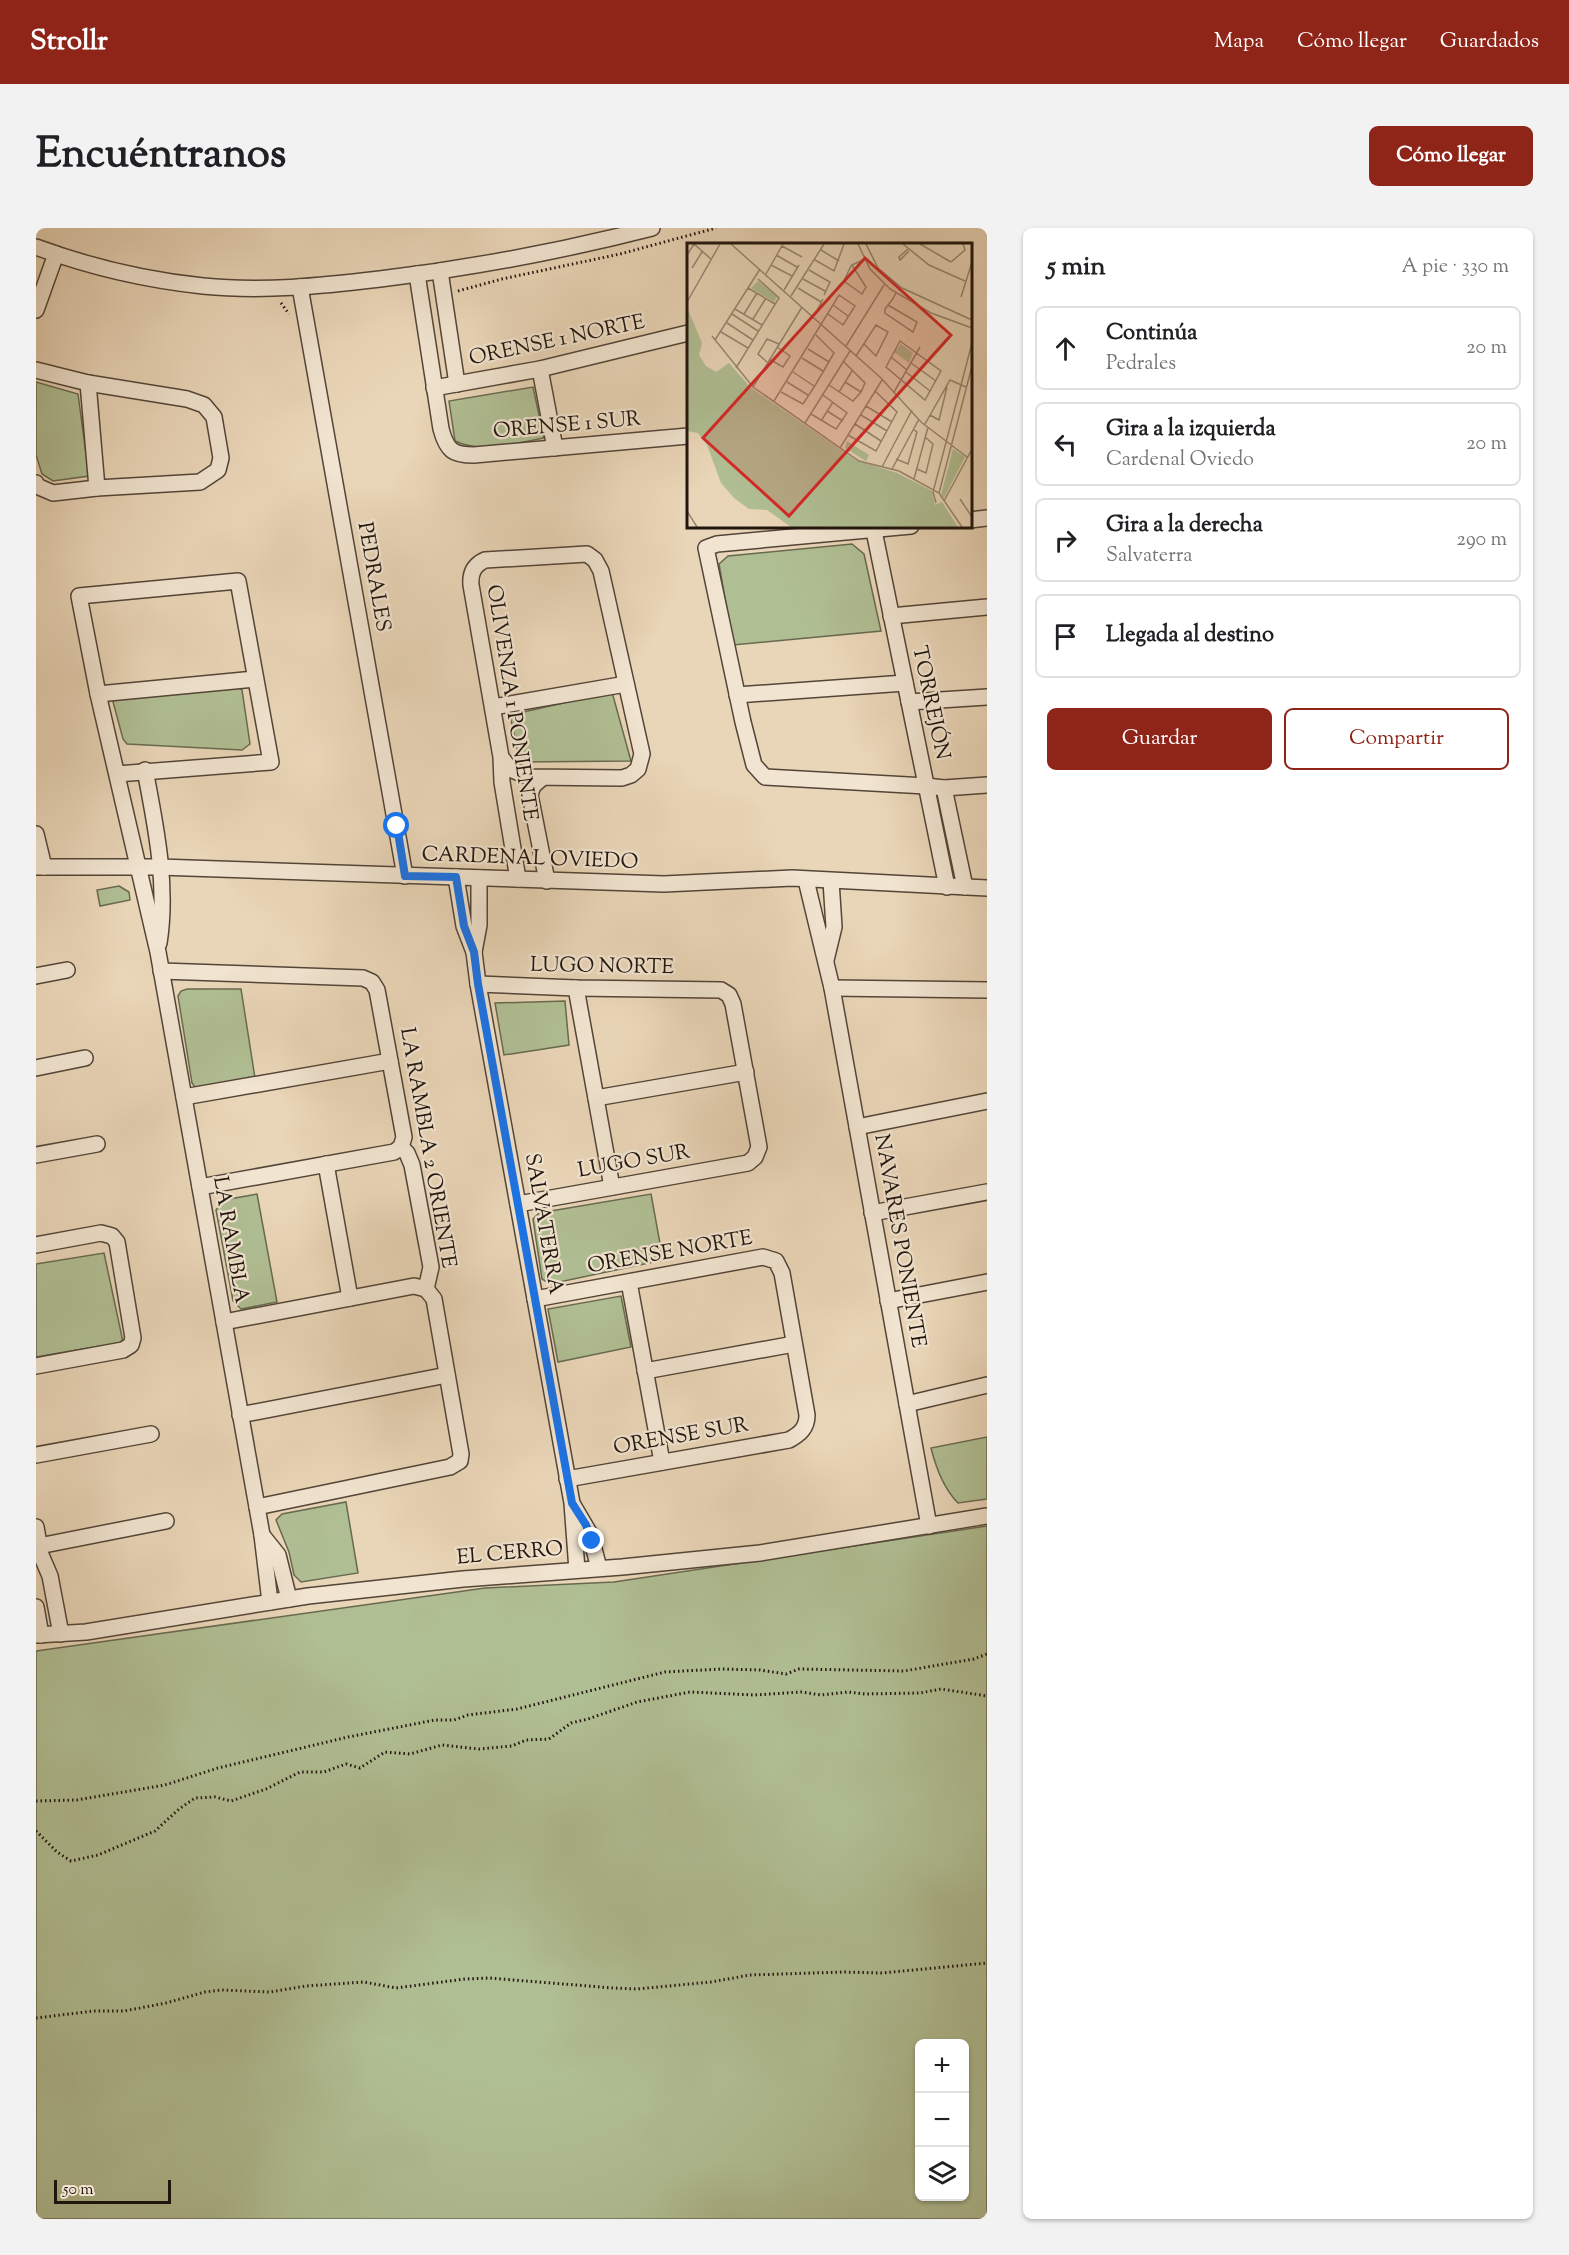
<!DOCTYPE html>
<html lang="es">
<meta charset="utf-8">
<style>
body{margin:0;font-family:"Sorts Mill Goudy",serif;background:#f2f2f2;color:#202124}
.controls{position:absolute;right:18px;bottom:18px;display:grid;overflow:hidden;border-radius:9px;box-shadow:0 2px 4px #0004}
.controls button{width:54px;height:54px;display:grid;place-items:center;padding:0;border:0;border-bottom:2px solid #e0e0e0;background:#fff;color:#202124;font:30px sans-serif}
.scale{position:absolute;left:18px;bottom:15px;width:117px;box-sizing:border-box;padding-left:6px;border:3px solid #21150e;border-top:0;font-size:16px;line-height:21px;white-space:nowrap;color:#21150e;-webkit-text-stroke:4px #f1e4d0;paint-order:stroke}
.stop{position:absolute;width:18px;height:18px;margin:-14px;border:4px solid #1a73e8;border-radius:50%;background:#fff}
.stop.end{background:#1a73e8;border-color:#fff;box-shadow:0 2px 6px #0008}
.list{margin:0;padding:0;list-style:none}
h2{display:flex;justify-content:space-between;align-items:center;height:78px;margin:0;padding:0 24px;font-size:26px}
h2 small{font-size:20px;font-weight:400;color:#757577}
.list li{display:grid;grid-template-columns:39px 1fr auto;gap:18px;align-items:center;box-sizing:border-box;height:84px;margin:0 12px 12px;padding:0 12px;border:2px solid #e0e0e0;border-radius:9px}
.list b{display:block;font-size:22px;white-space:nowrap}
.list p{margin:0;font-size:20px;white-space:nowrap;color:#757577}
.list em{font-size:20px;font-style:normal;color:#757577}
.actions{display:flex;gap:12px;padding:18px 24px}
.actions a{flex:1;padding:14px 0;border:2px solid #8f2418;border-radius:9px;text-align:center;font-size:21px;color:#8f2418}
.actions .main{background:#8f2418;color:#fff}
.icon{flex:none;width:33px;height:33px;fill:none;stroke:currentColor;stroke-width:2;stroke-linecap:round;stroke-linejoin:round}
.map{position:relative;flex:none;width:951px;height:1991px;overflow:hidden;border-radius:9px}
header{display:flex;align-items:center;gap:36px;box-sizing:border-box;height:84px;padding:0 30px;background:#8f2418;color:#fff}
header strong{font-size:28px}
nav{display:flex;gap:33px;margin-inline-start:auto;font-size:21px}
.intro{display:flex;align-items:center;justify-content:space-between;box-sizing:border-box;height:144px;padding:0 36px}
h1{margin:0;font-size:42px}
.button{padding:15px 27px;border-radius:9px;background:#8f2418;color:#fff;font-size:21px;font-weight:700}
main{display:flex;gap:36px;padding:0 36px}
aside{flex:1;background:#fff;border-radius:9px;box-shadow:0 2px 4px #0004}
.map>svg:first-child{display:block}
.green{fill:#b0be93;stroke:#686a50;stroke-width:1.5;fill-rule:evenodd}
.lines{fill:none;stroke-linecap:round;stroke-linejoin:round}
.minor-casing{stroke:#534538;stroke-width:18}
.path{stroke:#21150e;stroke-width:3;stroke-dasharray:1.5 3;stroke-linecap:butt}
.minor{stroke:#f1e4d0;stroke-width:15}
.route{stroke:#1a73e8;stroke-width:8}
.labels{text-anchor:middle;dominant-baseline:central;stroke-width:4.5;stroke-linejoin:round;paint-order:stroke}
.street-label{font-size:21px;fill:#21150e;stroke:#f1e4d0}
.inset-road{fill:none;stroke:#998873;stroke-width:1.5}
.view{fill:#d62828;fill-opacity:0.15;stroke:#d62828;stroke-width:3}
.inset-edge{fill:none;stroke:#21150e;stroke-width:3}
</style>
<header>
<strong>Strollr</strong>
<nav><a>Mapa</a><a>Cómo llegar</a><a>Guardados</a></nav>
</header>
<div class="intro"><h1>Encuéntranos</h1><a class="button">Cómo llegar</a></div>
<main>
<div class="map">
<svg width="951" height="1991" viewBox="0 0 951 1991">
<rect width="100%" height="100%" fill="#e9d5b7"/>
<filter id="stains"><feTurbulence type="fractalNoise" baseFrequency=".00333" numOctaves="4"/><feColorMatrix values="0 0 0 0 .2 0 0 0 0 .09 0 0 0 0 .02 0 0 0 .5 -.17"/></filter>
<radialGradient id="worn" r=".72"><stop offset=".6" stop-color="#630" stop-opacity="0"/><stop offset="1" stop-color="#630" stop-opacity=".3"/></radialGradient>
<g class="green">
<polygon points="0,154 42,166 53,248 17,253 6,246 0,227"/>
<path d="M497,159L508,210C480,215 446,226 419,213L413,173Z"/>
<polygon points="816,316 828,326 845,403 697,417 683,336 692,328"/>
<polygon points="200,458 206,462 214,516 206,522 91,516 87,511 76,470"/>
<polygon points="576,464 595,533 484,534 474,487"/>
<polygon points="83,658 93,664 94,672 64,678 61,662"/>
<polygon points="151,761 205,761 219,850 159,859 156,855 142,768 145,763"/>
<polygon points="529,773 533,817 468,827 459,775"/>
<polygon points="221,966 241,1074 205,1081 197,1073 180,982 188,972"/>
<polygon points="615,966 627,1032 514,1056 506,1051 497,991 503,985"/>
<polygon points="68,1025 87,1114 0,1129 0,1036"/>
<polygon points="585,1068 595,1119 522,1134 512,1081"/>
<path d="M951,1209V1271L922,1275C907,1260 900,1240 895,1220Z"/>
<polygon points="310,1274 322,1345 265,1354 258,1347 253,1324 240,1292 246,1286"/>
<path d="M951,1298V1991H0V1423L449,1360L578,1354ZM884,1816H928V1968H884Z"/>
</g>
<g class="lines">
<defs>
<g id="minor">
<path d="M0,19C54,39 110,52 167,58C226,64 285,58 344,51C435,40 526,23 616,0"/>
<polyline points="404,43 421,156"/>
<path d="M381,46L405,201C411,223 417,227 438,227L652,208"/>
<polyline points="264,59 369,648"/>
<polyline points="0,82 20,26"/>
<polyline points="504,141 519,220"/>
<polyline points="0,142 52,155 151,171 168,177 178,189 185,230 182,242 164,254 61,260 17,265 1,258 0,255"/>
<polyline points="52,155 61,260"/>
<polyline points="398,160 504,141 652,105"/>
<polyline points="934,292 951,290"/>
<polyline points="837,298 911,659"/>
<polyline points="875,298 681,316 670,320 707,494 718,537 729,549 890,558 908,560 951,557"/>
<polyline points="855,388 951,379"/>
<polyline points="62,466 219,451"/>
<polyline points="701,467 869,455"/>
<polyline points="873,474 951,469"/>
<polyline points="457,479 590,456"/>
<path d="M465,529L474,541L493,549L586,550L595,547L602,541L606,526L565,343L559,332L551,326L449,332C438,337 434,345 435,357L465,529L466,554L482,651"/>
<path d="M109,542C120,599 132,658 123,715"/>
<polyline points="81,546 235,534 202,353 43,368 62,466 122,724 226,1307 234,1374"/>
<polyline points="506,550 497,558 494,567 511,653"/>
<polyline points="908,560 929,659"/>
<polyline points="0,606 8,639"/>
<polyline points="0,639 123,639 628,656 756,650 951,660"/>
<polyline points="420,649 428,698 438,724 442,756 536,1275 541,1342"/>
<polyline points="770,652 796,760 893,1298"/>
<polyline points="438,724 443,697 443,650"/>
<polyline points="790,732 798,699 795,653"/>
<polyline points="125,743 327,750 336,754 341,762 368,909 365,919"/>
<polyline points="0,748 31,742"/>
<polyline points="442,756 540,760 685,762 693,767 697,776 723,919 719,929 712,935 482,976"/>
<polyline points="540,760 576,959"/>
<polyline points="796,760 951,762"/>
<polyline points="0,840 49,830"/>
<polyline points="148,869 354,833"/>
<polyline points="560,870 710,844"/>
<polyline points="821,899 951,873"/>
<polyline points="365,919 371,925 376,937 395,1039 390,1061"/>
<polyline points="0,927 61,916"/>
<polyline points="290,936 314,1070"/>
<polyline points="164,959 358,924 365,919"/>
<polyline points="836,985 951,964"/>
<polyline points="0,1017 65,1005 76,1008 81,1014 97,1110 95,1117 87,1122 0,1138"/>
<polyline points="593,1054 626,1234"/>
<path d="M499,1071L727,1029L740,1033L746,1045L771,1187C771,1200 764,1206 753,1212L531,1251"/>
<polyline points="852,1073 951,1054"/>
<polyline points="188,1094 378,1058 390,1061"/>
<polyline points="609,1143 758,1116"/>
<polyline points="871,1176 951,1157"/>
<polyline points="204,1187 411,1147"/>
<polyline points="0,1227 115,1206"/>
<polyline points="537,1277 554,1306 563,1340"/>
<polyline points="221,1279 414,1239 424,1233 425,1226 398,1071 390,1061"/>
<polyline points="0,1299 5,1327 14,1348 25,1406"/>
<polyline points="226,1307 242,1327 253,1371"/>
<polyline points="3,1318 130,1293"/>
<polyline points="0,1379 5,1407"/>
<polyline points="0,1407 50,1404 272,1368 427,1351 586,1339 724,1325 951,1288"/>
</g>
</defs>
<use href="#minor" class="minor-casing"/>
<g class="path">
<polyline points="422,63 466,51 584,26 680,0"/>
<polyline points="245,75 253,86"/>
<polyline points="0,1573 41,1572 129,1557 182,1540 312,1509 399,1492 418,1492 432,1487 481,1481 629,1444 686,1441 724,1442 750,1446 763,1441 868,1443 938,1431 951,1426"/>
<polyline points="0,1603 21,1624 35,1633 62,1627 119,1603 143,1581 159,1570 179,1569 195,1573 230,1561 264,1544 288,1544 310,1536 324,1540 349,1524 374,1526 406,1517 443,1521 476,1518 490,1512 513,1511 535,1495 552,1491 601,1474 654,1464 719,1467 765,1464 785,1467 812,1464 829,1466 884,1465 905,1461 951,1468"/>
<polyline points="0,1790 58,1783 88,1783 130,1775 169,1764 186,1762 234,1764 270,1758 328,1754 360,1760 429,1751 453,1750 577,1760 601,1761 675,1754 714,1747 808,1744 846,1745 951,1735"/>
</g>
<use href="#minor" class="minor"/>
</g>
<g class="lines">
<polyline class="route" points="361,598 369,648 420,649 428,698 438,724 442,756 536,1275 550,1297 556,1313"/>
</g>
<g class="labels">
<g class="street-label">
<text transform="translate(521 113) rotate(-12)">ORENSE 1 NORTE</text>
<text transform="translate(531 198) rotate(-5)">ORENSE 1 SUR</text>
<text transform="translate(337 349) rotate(80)">PEDRALES</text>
<text transform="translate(475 475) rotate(81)">OLIVENZA 1 PONIENTE</text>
<text transform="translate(894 475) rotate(78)">TORREJÓN</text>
<text transform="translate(494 631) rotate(2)">CARDENAL OVIEDO</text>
<text transform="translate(566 739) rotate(1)">LUGO NORTE</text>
<text transform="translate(391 920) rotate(80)">LA RAMBLA 2 ORIENTE</text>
<text transform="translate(598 934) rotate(-10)">LUGO SUR</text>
<text transform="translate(507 996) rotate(80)">SALVATERRA</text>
<text transform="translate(194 1012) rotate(80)">LA RAMBLA</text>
<text transform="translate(863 1013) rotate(80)">NAVARES PONIENTE</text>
<text transform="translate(634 1025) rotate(-10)">ORENSE NORTE</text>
<text transform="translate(645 1209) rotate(-10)">ORENSE SUR</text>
<text transform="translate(474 1326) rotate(-5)">EL CERRO</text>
</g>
</g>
<g transform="translate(651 15)">
<rect width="285" height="285" fill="#e9d5b7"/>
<path d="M71,38L90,54L87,59L64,45ZM0,64L15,100L12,112L19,123L29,129L42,120L63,144L169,217L210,230L245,248L248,262L255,259L271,284H104L80,267L62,266L47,255L34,240L20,202L11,190L0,188ZM214,101L226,110L222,120L207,109ZM160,198L182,212L179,218L158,205ZM266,206L278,214L257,255L254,252Z" fill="#b0be93"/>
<path class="inset-road" d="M44,1L194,135L234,179L280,214M171,1L183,26L203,46L244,70L285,85M179,1L191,25L215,45L285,77M216,1L242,22L278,38M233,1L264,19M95,3L115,14M221,6L212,14L213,17L222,8M134,7L152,18M0,12L7,1L24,16M89,12L110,24M128,17L147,28L157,1M264,19L278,7L276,1M84,22L105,33M165,22L179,44L175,51L157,38L164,23L165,22L176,17M5,25L15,9M122,27L143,39L137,52M79,31L96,1M116,36L138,48M61,45L88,61M111,45L134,59M97,47L112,22M104,53L137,1M274,54L285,19M0,59L33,1M146,62L161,73M201,62L230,79L226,89L198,70V66L201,62L205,57L209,50M48,66L75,82M45,71L71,88M57,71L70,50M127,73L136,56M66,76L79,55M40,80L66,97M34,89L61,105M25,93L66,144L172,218L212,228L252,250L275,284M28,97L73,26M213,98L254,128L238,157L199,124ZM159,103L197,42M121,106L142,119M169,113L189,82L201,89L189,113L177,101M204,114L220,127M115,115L136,128M82,116L96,124L103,113L90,104M80,119L71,111L80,96L92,101M224,120L249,138M49,125L92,55L71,36M106,129L127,143M219,129L243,148M100,139L121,152M158,139L174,149M142,142L166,158L174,149L178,140L157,119M66,144L115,64M94,149L116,161L129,141L147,110L129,92M152,149L165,128M207,149L233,104M87,158L152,52L168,63L156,82L141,71M179,163L205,179M140,168L156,178M124,171L149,186L160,170L136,152M174,172L200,188M243,172L252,177L260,144M134,178L146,159M118,180L163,108M168,181L194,198M238,181L263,137L279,144M161,192L189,208L210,169L188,148M153,205L195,137M209,216L221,221L230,189L226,186M195,224L225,167M205,226L232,176M230,226L239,230L246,201L238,194M227,236L241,184M252,250L285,123M273,256L285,274M257,258L285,206M249,260L246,249L285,100M0,268L10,284"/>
<path class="view" d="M178,15L264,92L102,273L16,195Z"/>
<rect width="285" height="285" class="inset-edge"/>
</g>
<rect width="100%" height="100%" filter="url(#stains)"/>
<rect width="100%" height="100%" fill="url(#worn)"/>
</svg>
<div class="controls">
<button>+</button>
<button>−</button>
<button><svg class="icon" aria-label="layers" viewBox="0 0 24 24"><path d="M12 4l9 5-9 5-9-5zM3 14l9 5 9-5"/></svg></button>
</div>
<div class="scale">50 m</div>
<div class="stop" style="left:361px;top:598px"></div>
<div class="stop end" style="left:556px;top:1313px"></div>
</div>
<aside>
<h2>5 min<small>A pie · 330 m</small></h2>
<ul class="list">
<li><svg class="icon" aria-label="ahead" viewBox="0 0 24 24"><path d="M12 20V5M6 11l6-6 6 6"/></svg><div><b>Continúa</b><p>Pedrales</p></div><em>20 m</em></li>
<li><svg class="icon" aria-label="left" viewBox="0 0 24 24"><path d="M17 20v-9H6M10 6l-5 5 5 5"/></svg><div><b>Gira a la izquierda</b><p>Cardenal Oviedo</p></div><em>20 m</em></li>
<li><svg class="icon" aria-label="right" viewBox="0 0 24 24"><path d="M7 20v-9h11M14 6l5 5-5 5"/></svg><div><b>Gira a la derecha</b><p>Salvaterra</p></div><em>290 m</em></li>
<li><svg class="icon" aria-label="arrive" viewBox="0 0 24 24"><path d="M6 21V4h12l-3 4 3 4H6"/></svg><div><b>Llegada al destino</b></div></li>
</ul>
<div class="actions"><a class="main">Guardar</a><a>Compartir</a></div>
</aside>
</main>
